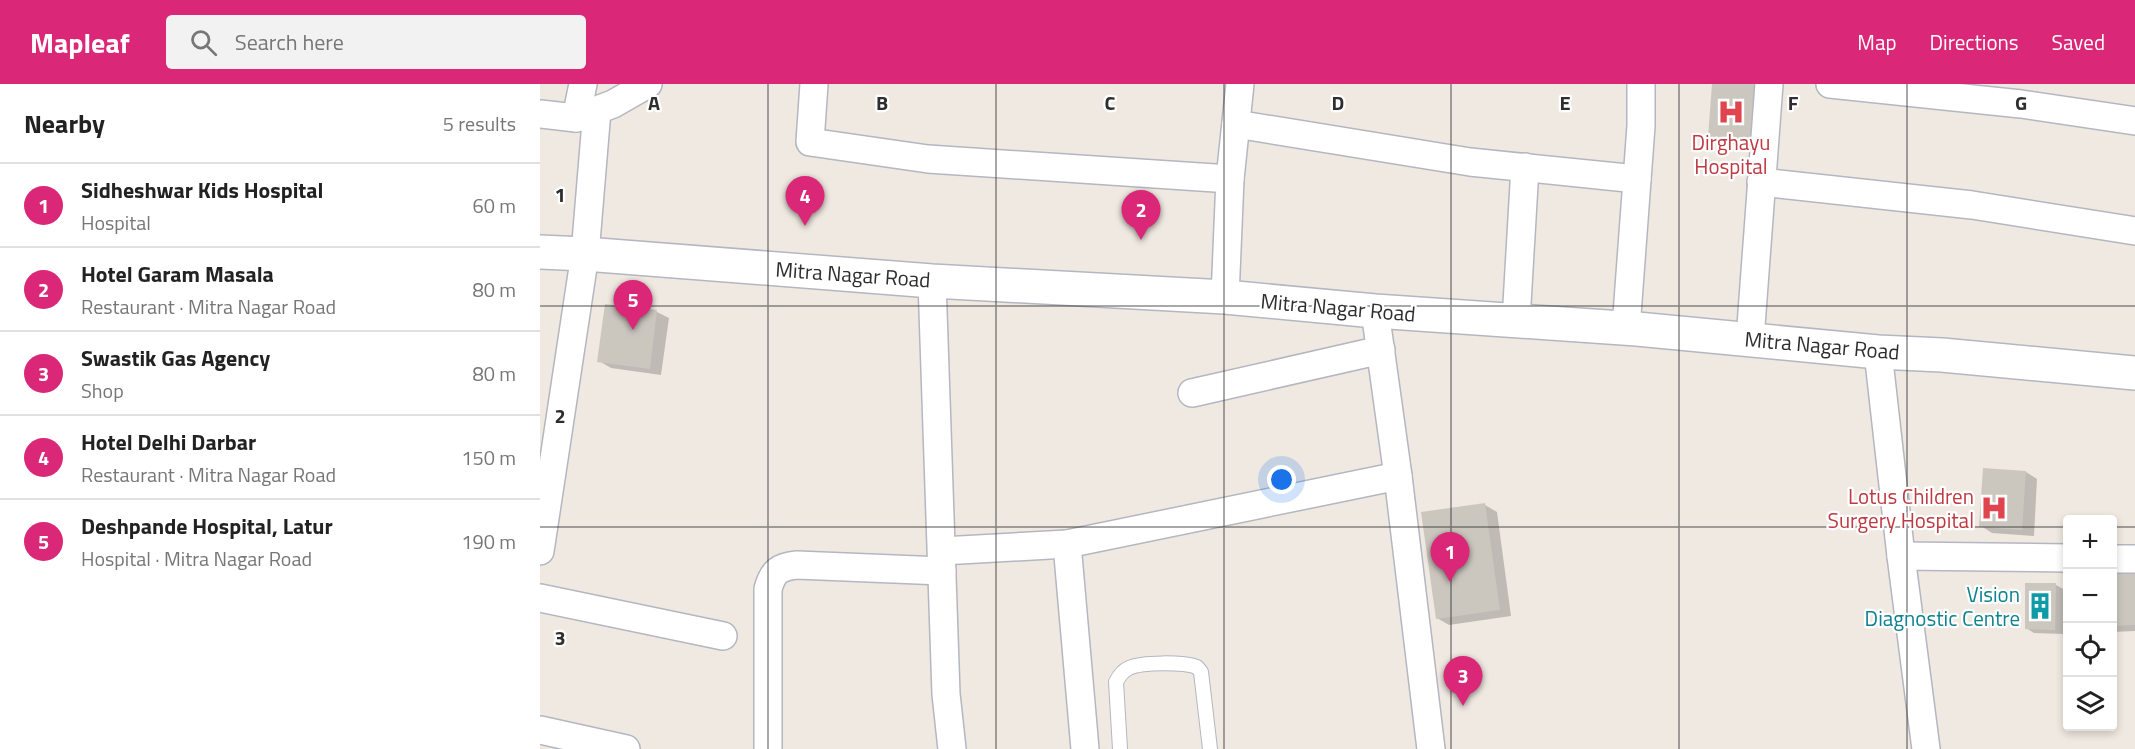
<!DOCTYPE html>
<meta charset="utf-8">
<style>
body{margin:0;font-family:"Titillium Web",sans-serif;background:#f2f2f2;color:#222}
.controls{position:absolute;right:18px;bottom:18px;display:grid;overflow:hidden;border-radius:6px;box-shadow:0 3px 9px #0003}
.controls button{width:54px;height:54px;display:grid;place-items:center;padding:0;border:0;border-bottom:2px solid #e0e0e0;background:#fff;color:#222;font:30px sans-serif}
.you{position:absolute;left:742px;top:396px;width:21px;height:21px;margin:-15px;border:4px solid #fff;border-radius:50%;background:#1a73e8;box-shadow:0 0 0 9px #1a73e833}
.badge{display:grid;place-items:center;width:39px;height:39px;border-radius:50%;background:#db2777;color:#fff;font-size:20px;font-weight:700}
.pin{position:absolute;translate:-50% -50px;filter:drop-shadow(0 2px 3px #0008)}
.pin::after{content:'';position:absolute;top:32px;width:21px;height:18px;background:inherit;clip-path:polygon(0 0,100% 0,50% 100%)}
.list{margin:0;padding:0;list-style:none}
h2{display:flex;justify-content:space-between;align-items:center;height:78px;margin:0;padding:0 24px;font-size:26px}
h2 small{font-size:20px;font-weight:400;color:#767676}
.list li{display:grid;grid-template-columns:39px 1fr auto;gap:18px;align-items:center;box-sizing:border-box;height:84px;padding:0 24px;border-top:2px solid #e0e0e0}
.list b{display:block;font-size:22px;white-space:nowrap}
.list p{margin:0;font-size:20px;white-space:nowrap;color:#767676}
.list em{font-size:20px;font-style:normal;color:#767676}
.icon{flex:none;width:33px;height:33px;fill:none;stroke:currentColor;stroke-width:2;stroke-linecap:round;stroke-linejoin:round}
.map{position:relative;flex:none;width:1595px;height:665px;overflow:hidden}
header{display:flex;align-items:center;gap:36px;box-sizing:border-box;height:84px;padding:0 30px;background:#db2777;color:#fff}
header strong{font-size:28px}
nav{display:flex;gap:33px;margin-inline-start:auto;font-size:21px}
.search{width:420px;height:54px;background:#f2f2f2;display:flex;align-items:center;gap:15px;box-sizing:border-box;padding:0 21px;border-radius:6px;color:#767676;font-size:22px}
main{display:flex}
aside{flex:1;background:#fff}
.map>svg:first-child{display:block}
.shadow{fill:#0003}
.building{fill:#cbc7bf}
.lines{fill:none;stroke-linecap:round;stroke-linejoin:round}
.service-casing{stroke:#b4b7c1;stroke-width:16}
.minor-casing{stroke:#b4b7c1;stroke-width:30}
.tertiary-casing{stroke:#b4b7c1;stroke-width:36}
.service{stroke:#fff;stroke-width:14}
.minor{stroke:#fff;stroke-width:27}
.tertiary{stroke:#fff;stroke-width:33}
.grid{fill:none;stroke:#2e2e2e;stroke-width:1.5;stroke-opacity:0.55}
.labels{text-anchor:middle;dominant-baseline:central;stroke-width:4.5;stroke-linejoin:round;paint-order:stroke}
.health-label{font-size:21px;fill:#be3a42;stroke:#fff}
.street-label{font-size:21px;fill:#2e2e2e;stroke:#fff}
.culture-label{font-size:21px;fill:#0d838f;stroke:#fff;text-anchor:end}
.grid-label{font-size:20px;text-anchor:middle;font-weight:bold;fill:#2e2e2e;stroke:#fff;stroke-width:4.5;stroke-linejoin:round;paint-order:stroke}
</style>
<header>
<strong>Mapleaf</strong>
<div class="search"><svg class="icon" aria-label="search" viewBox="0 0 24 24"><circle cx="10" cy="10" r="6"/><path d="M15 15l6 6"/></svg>Search here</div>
<nav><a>Map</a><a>Directions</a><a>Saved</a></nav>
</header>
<main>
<aside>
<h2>Nearby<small>5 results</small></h2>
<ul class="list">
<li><span class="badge">1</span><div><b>Sidheshwar Kids Hospital</b><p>Hospital</p></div><em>60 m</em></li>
<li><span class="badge">2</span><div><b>Hotel Garam Masala</b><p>Restaurant · Mitra Nagar Road</p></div><em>80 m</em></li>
<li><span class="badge">3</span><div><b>Swastik Gas Agency</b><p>Shop</p></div><em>80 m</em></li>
<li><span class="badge">4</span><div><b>Hotel Delhi Darbar</b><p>Restaurant · Mitra Nagar Road</p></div><em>150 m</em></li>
<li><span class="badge">5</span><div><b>Deshpande Hospital, Latur</b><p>Hospital · Mitra Nagar Road</p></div><em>190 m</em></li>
</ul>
</aside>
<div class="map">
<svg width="1595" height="665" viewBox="0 0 1595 665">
<rect width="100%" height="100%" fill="#efe9e1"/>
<g class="shadow">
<polygon points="1173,0 1229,63 1181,59 1169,52"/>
<polygon points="66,222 117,228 129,234 121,291 71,284 59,277"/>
<polygon points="1486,388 1497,395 1494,452 1452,449 1441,442"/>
<polygon points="945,421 957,428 971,532 909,541 897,534"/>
<polygon points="1595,481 1595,547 1572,548 1572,482"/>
<polygon points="1528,483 1528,543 1523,540 1523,550 1494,549 1486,544 1516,501 1525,506"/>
</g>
<g class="building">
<polygon points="1172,0 1222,0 1217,57 1168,53"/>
<polygon points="65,220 117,226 110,285 57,278"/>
<polygon points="1443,384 1486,387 1482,446 1439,443"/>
<polygon points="945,419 960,526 896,535 881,428"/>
<polygon points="1572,480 1595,480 1595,541 1572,542"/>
<polygon points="1523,481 1528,481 1528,543 1524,543"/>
<polygon points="1485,499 1516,499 1515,546 1485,545"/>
</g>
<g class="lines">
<defs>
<path id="service" d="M580,665L576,598C579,592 582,587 589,584C602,578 643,578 657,583L661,588L670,665"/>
<g id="minor">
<polyline points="274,0 270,58 388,75 690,95"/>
<polyline points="1290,0 1481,20 1595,37"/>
<polyline points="0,30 36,34 43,0"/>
<polyline points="36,34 73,20 108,0"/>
<polyline points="696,40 930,78 1097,95"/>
<polyline points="1221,98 1432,121 1595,147"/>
<polyline points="392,197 406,610 412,665"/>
<polyline points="685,213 690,95 700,0"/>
<polyline points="835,227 858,392 891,665"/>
<polyline points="976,237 985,83"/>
<polyline points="1086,244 1101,42 1101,0"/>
<polyline points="1210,255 1229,0"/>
<polyline points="1338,268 1361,472 1386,665"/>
<polyline points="652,309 841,266"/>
<polyline points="527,460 545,665"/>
<polyline points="0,467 45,170 57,26"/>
<polyline points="402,467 527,460 858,392"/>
<polyline points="1361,472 1528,474"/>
<polyline points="1572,475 1595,475"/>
<polyline points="0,514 183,552"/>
<polyline points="0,646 86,665"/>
<path d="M228,665V505C233,487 239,483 257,481L402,487"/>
</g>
<polyline id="tertiary" points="0,168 45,170 392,197 685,213 835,227 1097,245 1338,268 1402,271 1595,289"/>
</defs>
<use href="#service" class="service-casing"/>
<use href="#minor" class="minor-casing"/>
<use href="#tertiary" class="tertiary-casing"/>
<use href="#service" class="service"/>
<use href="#minor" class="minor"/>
<use href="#tertiary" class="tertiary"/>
</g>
<path class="grid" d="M228,0V665M456,0V665M684,0V665M911,0V665M1139,0V665M1367,0V665M0,222H1595M0,443H1528M1572,443H1595"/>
<defs>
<symbol id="hospital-bare" viewBox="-9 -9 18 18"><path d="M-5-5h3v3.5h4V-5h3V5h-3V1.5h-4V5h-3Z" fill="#e0444e" stroke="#fff" stroke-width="2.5" paint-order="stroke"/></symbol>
<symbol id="building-bare" viewBox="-9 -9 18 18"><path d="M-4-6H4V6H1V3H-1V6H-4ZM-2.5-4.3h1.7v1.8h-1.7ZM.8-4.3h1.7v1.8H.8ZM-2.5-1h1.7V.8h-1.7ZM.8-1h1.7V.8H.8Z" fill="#0f9aa8" stroke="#fff" stroke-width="2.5" paint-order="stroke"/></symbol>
</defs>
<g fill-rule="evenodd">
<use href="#hospital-bare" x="1172" y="9" width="38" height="38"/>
<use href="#hospital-bare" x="1435" y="405" width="38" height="38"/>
<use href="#building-bare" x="1481" y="503" width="38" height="38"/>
</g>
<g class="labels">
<g class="health-label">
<text x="1191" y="58">Dirghayu<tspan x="1191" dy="24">Hospital</tspan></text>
<text x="1434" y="412" text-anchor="end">Lotus Children<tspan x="1434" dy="24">Surgery Hospital</tspan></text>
</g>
<g class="street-label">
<text transform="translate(313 190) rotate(4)">Mitra Nagar Road</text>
<text transform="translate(798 223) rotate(5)">Mitra Nagar Road</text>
<text transform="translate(1282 261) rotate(5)">Mitra Nagar Road</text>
</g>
<g class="culture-label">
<text x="1480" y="510">Vision<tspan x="1480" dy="24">Diagnostic Centre</tspan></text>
</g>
</g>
<g class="grid-label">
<text x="114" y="26">A</text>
<text x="342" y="26">B</text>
<text x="570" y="26">C</text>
<text x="798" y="26">D</text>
<text x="1025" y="26">E</text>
<text x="1253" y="26">F</text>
<text x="1481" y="26">G</text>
<text x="20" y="118">1</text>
<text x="20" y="339">2</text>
<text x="20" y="561">3</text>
</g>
</svg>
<div class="controls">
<button>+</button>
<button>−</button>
<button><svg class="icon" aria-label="locate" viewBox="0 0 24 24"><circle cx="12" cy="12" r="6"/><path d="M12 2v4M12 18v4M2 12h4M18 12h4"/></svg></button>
<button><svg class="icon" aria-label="layers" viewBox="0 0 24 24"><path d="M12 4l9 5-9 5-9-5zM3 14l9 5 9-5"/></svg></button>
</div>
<div class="you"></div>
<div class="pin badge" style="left:910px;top:498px">1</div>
<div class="pin badge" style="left:601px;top:156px">2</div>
<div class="pin badge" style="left:923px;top:622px">3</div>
<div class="pin badge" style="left:265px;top:142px">4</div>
<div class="pin badge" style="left:93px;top:246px">5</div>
</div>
</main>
